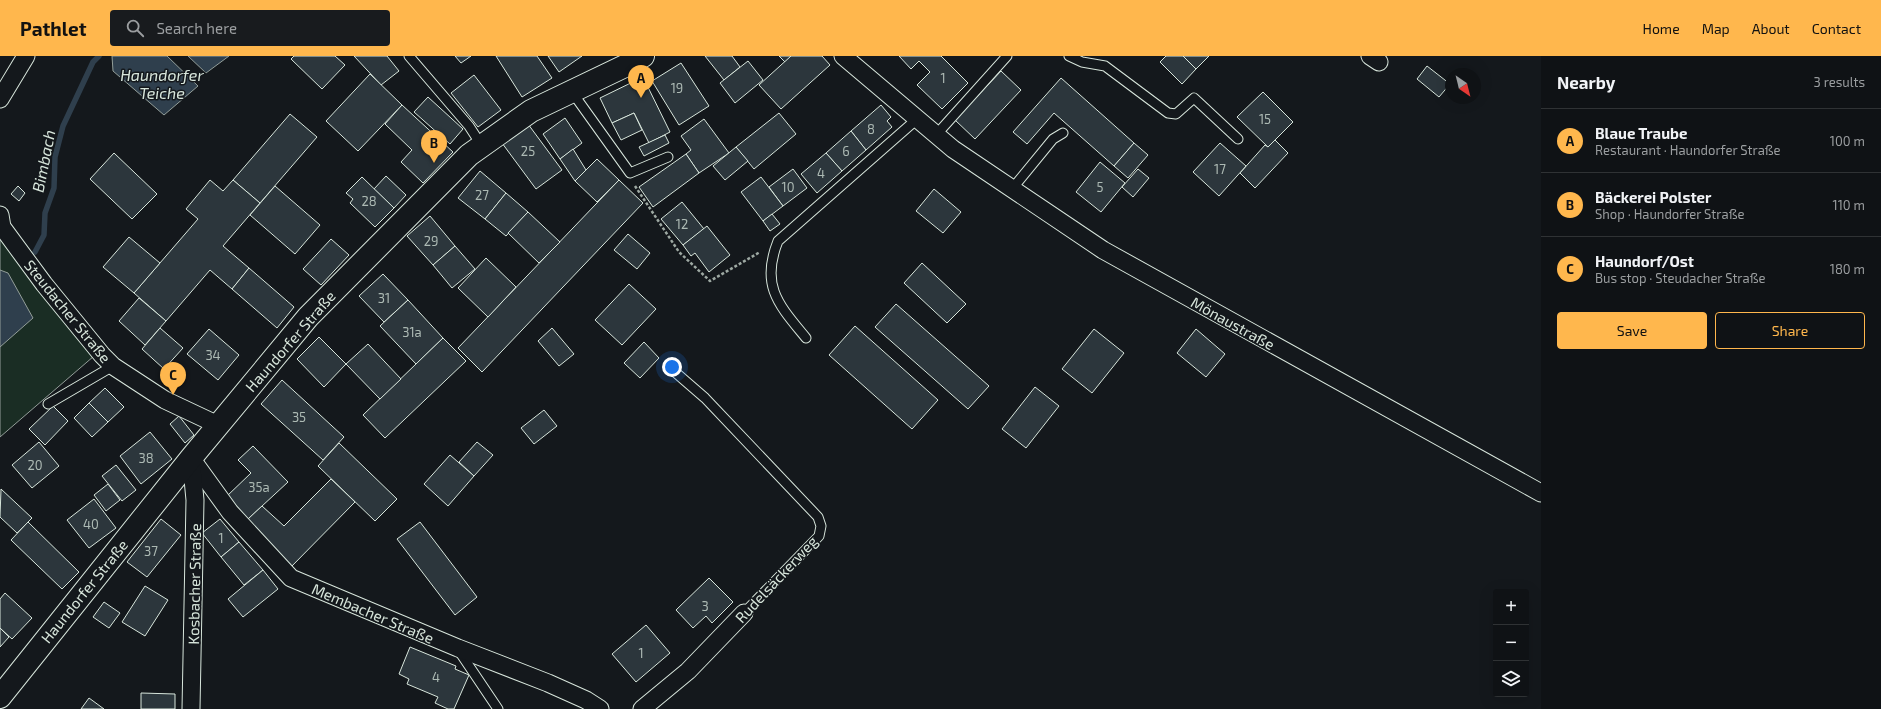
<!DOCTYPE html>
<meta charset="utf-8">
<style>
body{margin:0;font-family:"Exo 2",sans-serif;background:#181b1e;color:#f1f3f6}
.controls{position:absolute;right:12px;bottom:12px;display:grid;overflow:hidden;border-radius:4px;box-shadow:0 4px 16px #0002}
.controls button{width:36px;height:36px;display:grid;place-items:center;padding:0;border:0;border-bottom:1px solid #2f3234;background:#0f1215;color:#f1f3f6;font:20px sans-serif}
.compass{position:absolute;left:1445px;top:12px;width:36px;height:36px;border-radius:50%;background:#0f1215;box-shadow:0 4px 16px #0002;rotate:145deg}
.you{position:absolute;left:672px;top:311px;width:14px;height:14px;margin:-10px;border:3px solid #fff;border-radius:50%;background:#1a73e8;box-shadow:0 0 0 6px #1a73e833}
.badge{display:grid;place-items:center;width:26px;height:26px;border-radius:50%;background:#ffb74d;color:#111;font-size:13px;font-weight:700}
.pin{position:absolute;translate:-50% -33px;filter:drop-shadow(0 1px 2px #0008)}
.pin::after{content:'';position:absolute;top:21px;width:14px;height:12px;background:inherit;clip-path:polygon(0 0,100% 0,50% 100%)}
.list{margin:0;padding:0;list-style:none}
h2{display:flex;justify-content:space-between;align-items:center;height:52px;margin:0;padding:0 16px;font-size:17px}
h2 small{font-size:13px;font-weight:400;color:#9b9ea0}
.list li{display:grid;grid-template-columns:26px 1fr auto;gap:12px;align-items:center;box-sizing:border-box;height:64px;padding:0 16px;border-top:1px solid #2f3234}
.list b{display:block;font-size:15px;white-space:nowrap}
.list p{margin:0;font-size:13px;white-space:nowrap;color:#9b9ea0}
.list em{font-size:13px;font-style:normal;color:#9b9ea0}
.actions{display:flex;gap:8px;padding:12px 16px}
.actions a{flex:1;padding:9px 0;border:1px solid #ffb74d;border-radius:4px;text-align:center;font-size:14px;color:#ffb74d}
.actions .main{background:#ffb74d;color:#111}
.icon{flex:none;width:22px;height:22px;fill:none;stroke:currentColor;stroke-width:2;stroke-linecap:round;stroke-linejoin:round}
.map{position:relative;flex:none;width:1541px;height:653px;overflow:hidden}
header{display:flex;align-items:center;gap:24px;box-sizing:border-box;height:56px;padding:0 20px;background:#ffb74d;color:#111}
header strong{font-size:19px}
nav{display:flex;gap:22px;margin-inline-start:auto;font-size:14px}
.search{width:280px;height:36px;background:#181b1e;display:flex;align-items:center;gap:10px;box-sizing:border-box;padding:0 14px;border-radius:4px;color:#9b9ea0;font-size:15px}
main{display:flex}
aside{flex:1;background:#0f1215}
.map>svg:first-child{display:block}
.green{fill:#1a2d24;stroke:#939e99}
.water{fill:#2f3f4d;stroke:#939e99}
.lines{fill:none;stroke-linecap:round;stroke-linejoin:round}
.stream{stroke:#2f3f4d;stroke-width:5.5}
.building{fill:#2c363c;stroke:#d8e6dc}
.lane-casing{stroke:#d8e6dc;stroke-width:11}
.street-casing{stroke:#d8e6dc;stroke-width:19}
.secondary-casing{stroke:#d8e6dc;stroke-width:24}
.path{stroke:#9da8a2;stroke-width:2.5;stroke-dasharray:3 2;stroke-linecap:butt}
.lane{stroke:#14181c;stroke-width:9}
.street{stroke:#14181c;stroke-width:17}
.secondary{stroke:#14181c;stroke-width:22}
.labels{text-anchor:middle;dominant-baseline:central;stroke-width:3;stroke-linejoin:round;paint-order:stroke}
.number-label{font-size:13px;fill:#adbab4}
.street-label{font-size:15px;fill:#d8e6dc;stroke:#14181c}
.water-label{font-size:16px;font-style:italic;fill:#d8e6dc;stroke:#14181c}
</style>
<header>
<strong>Pathlet</strong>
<div class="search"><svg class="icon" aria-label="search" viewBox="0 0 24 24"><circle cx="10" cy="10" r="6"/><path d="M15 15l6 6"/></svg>Search here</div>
<nav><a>Home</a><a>Map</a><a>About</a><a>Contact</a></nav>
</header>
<main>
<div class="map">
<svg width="1541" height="653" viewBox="0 0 1541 653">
<rect width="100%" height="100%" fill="#14181c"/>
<polygon class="green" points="0,180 94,300 0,381"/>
<g class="water">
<polygon points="112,0 167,0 198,30 164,59 113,15"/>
<polygon points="188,0 229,0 206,17"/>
<polygon points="0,214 8,217 33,262 0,291"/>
</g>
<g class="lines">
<polyline class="stream" points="35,196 44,179 45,157 54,132 55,101 63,70 93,6 99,0"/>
</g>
<g class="building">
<polygon points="294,0 335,0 345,9 322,33 291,3"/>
<polygon points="354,0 387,0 399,15 381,29"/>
<polygon points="455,0 471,0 461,7"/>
<polygon points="496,0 537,0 552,22 522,41"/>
<polygon points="548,0 582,0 559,16"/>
<polygon points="705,0 732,0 740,11 724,24"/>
<polygon points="779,0 791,0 785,6"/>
<polygon points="791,0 822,0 830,9 781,53 759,29"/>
<polygon points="899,0 941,0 968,27 942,53 917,29 930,16 919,5 911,13"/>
<polygon points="1166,0 1183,0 1196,13 1182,28 1160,6"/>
<polygon points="1183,0 1209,0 1196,13"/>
<polygon points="748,5 763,24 735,47 720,27"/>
<polygon points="681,7 709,50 679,69 652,25"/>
<polygon points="1427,10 1450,28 1439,41 1417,23"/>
<polygon points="1001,15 1021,34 975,83 955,64"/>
<polygon points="370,18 402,49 358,95 326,65"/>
<polygon points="474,19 501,54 478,71 451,37"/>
<polygon points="643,21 670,76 649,87 634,57 612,67 600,42"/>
<polygon points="1061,22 1134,87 1114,110 1054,57 1027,88 1013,76"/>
<polygon points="1263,36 1293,66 1268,91 1237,61"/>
<polygon points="428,41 463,73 450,88 414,56"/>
<polygon points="402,49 453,96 423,127 401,106 412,94 385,68"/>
<polygon points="881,49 891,61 887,65 892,71 866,94 851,75"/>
<polygon points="634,57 642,74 621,84 612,67"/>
<polygon points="779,57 796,78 754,113 736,91"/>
<polygon points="290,58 317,81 260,147 233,124"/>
<polygon points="565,62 582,87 560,103 543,78"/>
<polygon points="704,63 729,97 699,117 686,98 691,94 681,80"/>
<polygon points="528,68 562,114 536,133 502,87"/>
<polygon points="851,75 866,94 842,115 826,97"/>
<polygon points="665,79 669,87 644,100 639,91"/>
<polygon points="1275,84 1288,97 1255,132 1240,117 1265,89 1268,91"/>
<polygon points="1134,87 1148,99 1128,122 1114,110"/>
<polygon points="1220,87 1246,110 1219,140 1193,116"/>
<polygon points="736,91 748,105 725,124 713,110"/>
<polygon points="573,93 586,114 575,125 560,103"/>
<polygon points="114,97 157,138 132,163 90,123"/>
<polygon points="826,97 842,115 817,137 801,118"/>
<polygon points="686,98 699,117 653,151 639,131"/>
<polygon points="597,103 619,124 597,146 575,125"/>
<polygon points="1100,106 1125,127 1101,156 1076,136"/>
<polygon points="793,113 807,132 783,150 769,131"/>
<polygon points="1138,113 1149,122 1133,141 1122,131"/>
<polygon points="480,115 506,137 485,163 458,142"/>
<polygon points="386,120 406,139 394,152 374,133"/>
<polygon points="362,121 394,152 375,171 350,147 353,143 346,137"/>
<polygon points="761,121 783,150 763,165 741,136"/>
<polygon points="210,124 223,135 233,124 260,147 223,190 249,212 232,233 210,214 166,265 134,237 198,163 186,153"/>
<polygon points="619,124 643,147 482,316 458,292"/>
<polygon points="18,130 25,137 19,145 11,138"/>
<polygon points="275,130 320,169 295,198 250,159"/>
<polygon points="934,133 961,156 943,177 916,155"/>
<polygon points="506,137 528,156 506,180 485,163"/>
<polygon points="682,146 704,173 683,189 661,163"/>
<polygon points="528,156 560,186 539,207 508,177"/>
<polygon points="772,158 780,168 770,175 763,165"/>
<polygon points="430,160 455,190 433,209 407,180"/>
<polygon points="707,170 730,199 709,216 695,197 691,200 683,189"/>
<polygon points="628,178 650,197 637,213 614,194"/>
<polygon points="129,181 160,207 134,237 103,211"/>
<polygon points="331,183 349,199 321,229 303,213"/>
<polygon points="455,190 475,213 452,232 433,209"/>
<polygon points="486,202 516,231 488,261 458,232"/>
<polygon points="922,207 966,248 947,267 904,227"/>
<polygon points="249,212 294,251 277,272 232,233"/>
<polygon points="383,218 408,244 384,266 359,240"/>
<polygon points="629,228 656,253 622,289 595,264"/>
<polygon points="139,242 166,265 145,289 119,265"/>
<polygon points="408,244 443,282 416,308 380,270"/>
<polygon points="896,248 989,330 968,353 875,271"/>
<polygon points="855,270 938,344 912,373 829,299"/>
<polygon points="160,272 183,292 164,313 142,293"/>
<polygon points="552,272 574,298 559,310 538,285"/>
<polygon points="209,273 239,299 218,324 187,298"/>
<polygon points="1094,273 1124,297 1092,337 1062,313"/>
<polygon points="1196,273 1225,298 1206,321 1177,297"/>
<polygon points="319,281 346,308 324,331 297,303"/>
<polygon points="443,282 466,305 385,382 363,359"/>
<polygon points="644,286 659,302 640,322 624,307"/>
<polygon points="368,288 401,323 380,343 346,308"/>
<polygon points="282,324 344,381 323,404 261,348"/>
<polygon points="1035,331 1059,350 1026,392 1002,373"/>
<polygon points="105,332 124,351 108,366 89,347"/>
<polygon points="89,347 108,366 92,381 74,362"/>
<polygon points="53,350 68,365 45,389 29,373"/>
<polygon points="544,354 557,370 534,388 521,372"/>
<polygon points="179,360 194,379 185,387 170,368"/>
<polygon points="150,376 172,403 141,428 120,400"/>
<polygon points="39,386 59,410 32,432 12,409"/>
<polygon points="477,386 493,399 474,420 459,406"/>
<polygon points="339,387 397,443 375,465 318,410"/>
<polygon points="253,390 288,426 248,463 226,441 251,417 238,404"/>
<polygon points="450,399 474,420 448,450 424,428"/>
<polygon points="116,409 136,434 122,445 102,420"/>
<polygon points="331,423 355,446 289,513 268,492 248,463 262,450 284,470"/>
<polygon points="108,428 120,444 106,455 94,439"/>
<polygon points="1,433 32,462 17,477 0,461"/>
<polygon points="94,443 116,472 89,492 67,464"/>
<polygon points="161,463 181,479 147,521 127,506"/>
<polygon points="220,463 239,486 221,501 202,477"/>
<polygon points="28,466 79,516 62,533 11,484"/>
<polygon points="420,466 477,541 455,559 397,483"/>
<polygon points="239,486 263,514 244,529 221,501"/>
<polygon points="263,514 278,533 243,561 228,543"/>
<polygon points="709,522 733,546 712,567 706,560 693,572 676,554"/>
<polygon points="145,530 168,544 145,580 122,566"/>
<polygon points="5,537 32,562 12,583 0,572 0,543"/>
<polygon points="104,546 120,557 109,572 93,561"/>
<polygon points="646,569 670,597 636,626 612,598"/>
<polygon points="0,572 9,581 0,591"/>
<polygon points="410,591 456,610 455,613 469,619 454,653 448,653 435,647 438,641 407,628 409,623 399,618"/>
<polygon points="141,637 175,638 175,653 141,653"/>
<polygon points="89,642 104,653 81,653"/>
</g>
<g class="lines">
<defs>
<g id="lane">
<polyline points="409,0 469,70 482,90"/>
<polyline points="1069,0 1082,6 1105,10 1168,57 1176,58 1194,42 1238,83"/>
<polyline points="572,36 630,117 668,101"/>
<polyline points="936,79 1007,0"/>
<polyline points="1012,133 1053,83 1063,77"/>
<path d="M806,282C779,249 760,230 778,185L917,63"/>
<polyline points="675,316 705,342 818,461 821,470 819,480 744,557"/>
<polyline points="48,348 113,310"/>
<polyline points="459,595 498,653"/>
</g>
<g id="street">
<polyline points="843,0 953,93 1103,194 1541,437"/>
<polyline points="1370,0 1379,6"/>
<polyline points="0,43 26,0"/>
<polyline points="0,159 2,171 44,228 102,299 113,310 165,344 218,369"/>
<polyline points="191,402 230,456 291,522 458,592 548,627 586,644 600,653"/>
<polyline points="191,402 195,444 191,653"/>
<polyline points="642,653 688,615 744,557"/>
</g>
<polyline id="secondary" points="0,641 191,402 308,261 469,99 531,55 631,7 643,0"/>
</defs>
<use href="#lane" class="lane-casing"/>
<use href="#street" class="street-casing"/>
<use href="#secondary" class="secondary-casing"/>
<polyline class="path" points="635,130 679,196 710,225 760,196"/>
<use href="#lane" class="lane"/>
<use href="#street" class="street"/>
<use href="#secondary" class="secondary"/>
</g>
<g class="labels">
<g class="number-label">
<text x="943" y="22">1</text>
<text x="677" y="32">19</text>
<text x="1265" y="63">15</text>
<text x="871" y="73">8</text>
<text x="528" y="95">25</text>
<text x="846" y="95">6</text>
<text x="1220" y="113">17</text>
<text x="821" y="117">4</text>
<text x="788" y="131">10</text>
<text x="1100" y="131">5</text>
<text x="482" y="139">27</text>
<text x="369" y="145">28</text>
<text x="682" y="168">12</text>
<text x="431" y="185">29</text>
<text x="384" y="242">31</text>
<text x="412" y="276">31a</text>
<text x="213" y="299">34</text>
<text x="299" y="361">35</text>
<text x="146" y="402">38</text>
<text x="35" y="409">20</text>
<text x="259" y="431">35a</text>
<text x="91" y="468">40</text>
<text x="221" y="482">1</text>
<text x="151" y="495">37</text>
<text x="705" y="550">3</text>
<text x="641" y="597">1</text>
<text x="436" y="621">4</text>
</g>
<g class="street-label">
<text transform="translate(68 255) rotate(51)">Steudacher Straße</text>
<text transform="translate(1233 267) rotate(29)">Mönaustraße</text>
<text transform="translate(290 285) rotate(-49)">Haundorfer Straße</text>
<text transform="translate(776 523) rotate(-47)">Rudelsäckerweg</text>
<text transform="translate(194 528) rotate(-89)">Kosbacher Straße</text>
<text transform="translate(84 535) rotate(-51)">Haundorfer Straße</text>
<text transform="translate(373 557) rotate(23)">Membacher Straße</text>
</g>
<g class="water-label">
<text x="162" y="18">Haundorfer<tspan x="162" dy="18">Teiche</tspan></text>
<text transform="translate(43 105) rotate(-79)">Bimbach</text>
</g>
</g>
</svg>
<div class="controls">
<button>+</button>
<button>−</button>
<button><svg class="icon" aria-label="layers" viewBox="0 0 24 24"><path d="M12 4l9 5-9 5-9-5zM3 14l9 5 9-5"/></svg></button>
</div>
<svg class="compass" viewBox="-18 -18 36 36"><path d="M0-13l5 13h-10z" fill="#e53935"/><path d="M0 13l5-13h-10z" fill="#9b9ea0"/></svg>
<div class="you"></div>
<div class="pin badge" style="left:641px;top:42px">A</div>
<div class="pin badge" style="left:434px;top:107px">B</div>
<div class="pin badge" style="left:173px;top:339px">C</div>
</div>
<aside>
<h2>Nearby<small>3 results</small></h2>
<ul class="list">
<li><span class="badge">A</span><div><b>Blaue Traube</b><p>Restaurant · Haundorfer Straße</p></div><em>100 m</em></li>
<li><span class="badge">B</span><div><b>Bäckerei Polster</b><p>Shop · Haundorfer Straße</p></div><em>110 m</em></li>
<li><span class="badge">C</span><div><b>Haundorf/Ost</b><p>Bus stop · Steudacher Straße</p></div><em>180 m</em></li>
</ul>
<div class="actions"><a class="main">Save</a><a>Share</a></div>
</aside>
</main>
